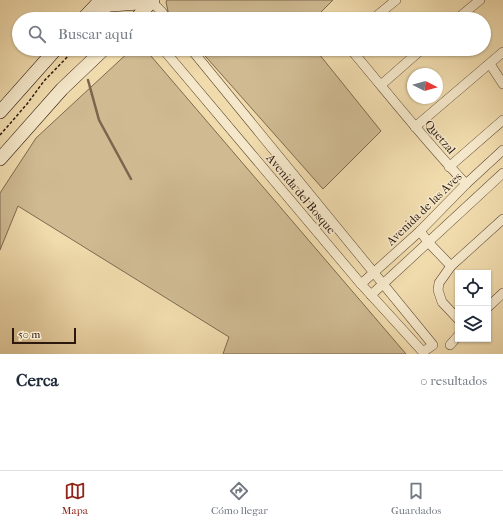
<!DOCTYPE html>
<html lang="es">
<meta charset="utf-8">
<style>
body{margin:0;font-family:"IM FELL French Canon",serif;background:#f6f6f7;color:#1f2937}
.controls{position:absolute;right:12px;bottom:12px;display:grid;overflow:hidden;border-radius:0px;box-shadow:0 1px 3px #0004}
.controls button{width:36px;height:36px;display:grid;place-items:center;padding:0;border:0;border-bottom:1px solid #e0e1e3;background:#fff;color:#1f2937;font:20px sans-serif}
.compass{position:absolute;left:407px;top:68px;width:36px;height:36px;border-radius:50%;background:#fff;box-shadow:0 1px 3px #0004;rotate:96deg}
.scale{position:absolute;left:12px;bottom:10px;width:64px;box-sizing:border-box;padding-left:4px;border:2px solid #2d180d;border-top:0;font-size:11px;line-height:14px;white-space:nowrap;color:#2d180d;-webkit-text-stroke:3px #f5e8ca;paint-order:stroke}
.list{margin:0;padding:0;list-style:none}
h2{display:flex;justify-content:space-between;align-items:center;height:52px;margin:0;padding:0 16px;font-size:17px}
h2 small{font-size:13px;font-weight:400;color:#747a83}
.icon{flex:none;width:22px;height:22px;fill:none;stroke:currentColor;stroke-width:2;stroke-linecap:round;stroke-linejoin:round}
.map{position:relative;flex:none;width:503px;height:354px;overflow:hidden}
.search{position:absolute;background:#fff;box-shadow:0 1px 3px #0004;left:12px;right:12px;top:12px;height:44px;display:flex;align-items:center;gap:10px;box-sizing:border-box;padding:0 14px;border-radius:22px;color:#747a83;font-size:15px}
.sheet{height:116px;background:#fff}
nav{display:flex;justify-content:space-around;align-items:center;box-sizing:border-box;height:56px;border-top:1px solid #e0e1e3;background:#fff;font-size:11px;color:#747a83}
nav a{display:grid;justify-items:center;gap:2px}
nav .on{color:#8f2418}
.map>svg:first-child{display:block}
.green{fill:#cfba92;stroke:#7e6950}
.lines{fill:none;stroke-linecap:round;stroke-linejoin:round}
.stream{stroke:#7a654d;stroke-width:2.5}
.minor-casing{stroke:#5e4935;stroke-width:10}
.secondary-casing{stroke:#2d180d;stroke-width:14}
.path{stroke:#2d180d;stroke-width:1.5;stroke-dasharray:3 2;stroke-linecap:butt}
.minor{stroke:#f5e8ca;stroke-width:9}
.secondary{stroke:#f5e8ca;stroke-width:13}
.labels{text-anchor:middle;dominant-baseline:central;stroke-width:3;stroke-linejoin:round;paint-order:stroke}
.street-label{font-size:12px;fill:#2d180d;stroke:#f5e8ca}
</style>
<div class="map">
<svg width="503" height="354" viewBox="0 0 503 354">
<rect width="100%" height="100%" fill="#f0dbad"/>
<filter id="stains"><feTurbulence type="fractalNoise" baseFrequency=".005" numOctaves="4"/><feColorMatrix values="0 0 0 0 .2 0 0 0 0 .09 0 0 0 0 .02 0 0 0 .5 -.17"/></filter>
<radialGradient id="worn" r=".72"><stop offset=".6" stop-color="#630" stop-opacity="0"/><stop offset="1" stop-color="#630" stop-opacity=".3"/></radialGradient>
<g class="green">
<polygon points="167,0 333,0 314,19 172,19 169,16 166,2"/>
<polygon points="132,49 145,49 406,354 223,354 229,337 18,206 0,250 0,193 36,138"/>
<polygon points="199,49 315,49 381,131 323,189"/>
</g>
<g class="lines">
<polyline class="stream" points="88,80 99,120 131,179"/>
<defs>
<g id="minor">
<polyline points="152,2 162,12 167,19"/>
<polyline points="373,19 396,0"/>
<polyline points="457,19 480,0"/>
<polyline points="163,49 361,284 423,352 433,345 191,49"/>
<path d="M352,49L353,52C390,96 426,142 466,184"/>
<polyline points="490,64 503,84"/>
<polyline points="381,85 422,49"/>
<polyline points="415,127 503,52"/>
<polyline points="449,167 503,120"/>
<polyline points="420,231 428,242 451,266"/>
<polyline points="361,284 420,231 466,184 503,150"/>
<polyline points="371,295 503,173"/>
<polyline points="488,307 503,293"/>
<polyline points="458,319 442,302 438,290 439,283 451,266 503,219"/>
<polyline points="450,345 458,336"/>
</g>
<g id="secondary">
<polyline points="93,9 111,5 152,2"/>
<polyline points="87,18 95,13 102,15 106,19"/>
<polyline points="83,19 98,3"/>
<polyline points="136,19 153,0"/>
<polyline points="0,112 56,49"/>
<polyline points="0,159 62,89 104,49"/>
</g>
</defs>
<use href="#minor" class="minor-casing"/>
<use href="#secondary" class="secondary-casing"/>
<polyline class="path" points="0,135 27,104 44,81 75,49"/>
<use href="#minor" class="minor"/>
<use href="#secondary" class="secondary"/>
</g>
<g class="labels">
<g class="street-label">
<text transform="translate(440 137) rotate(49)">Quetzal</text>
<text transform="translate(301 194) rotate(50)">Avenida del Bosque</text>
<text transform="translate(424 209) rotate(-44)">Avenida de las Aves</text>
</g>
</g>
<rect width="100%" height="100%" filter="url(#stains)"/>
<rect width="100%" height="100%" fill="url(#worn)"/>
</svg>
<div class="controls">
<button><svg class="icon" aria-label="locate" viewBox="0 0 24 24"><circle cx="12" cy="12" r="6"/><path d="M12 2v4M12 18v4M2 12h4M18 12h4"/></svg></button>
<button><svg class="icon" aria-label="layers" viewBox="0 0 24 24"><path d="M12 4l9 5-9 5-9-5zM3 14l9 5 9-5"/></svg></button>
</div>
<svg class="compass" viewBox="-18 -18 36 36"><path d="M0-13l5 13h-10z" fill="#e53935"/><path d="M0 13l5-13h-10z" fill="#747a83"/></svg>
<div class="scale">50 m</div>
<div class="search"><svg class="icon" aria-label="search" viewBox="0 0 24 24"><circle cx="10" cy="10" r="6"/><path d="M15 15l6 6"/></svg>Buscar aquí</div>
</div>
<section class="sheet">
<h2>Cerca<small>0 resultados</small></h2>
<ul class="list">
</ul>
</section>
<nav>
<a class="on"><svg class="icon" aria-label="map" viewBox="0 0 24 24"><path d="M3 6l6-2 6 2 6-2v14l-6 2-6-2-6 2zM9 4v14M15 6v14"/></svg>Mapa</a>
<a><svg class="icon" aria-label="directions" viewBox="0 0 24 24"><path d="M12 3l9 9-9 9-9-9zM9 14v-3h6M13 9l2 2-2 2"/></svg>Cómo llegar</a>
<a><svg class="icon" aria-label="saved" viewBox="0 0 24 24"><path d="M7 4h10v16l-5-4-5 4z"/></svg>Guardados</a>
</nav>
